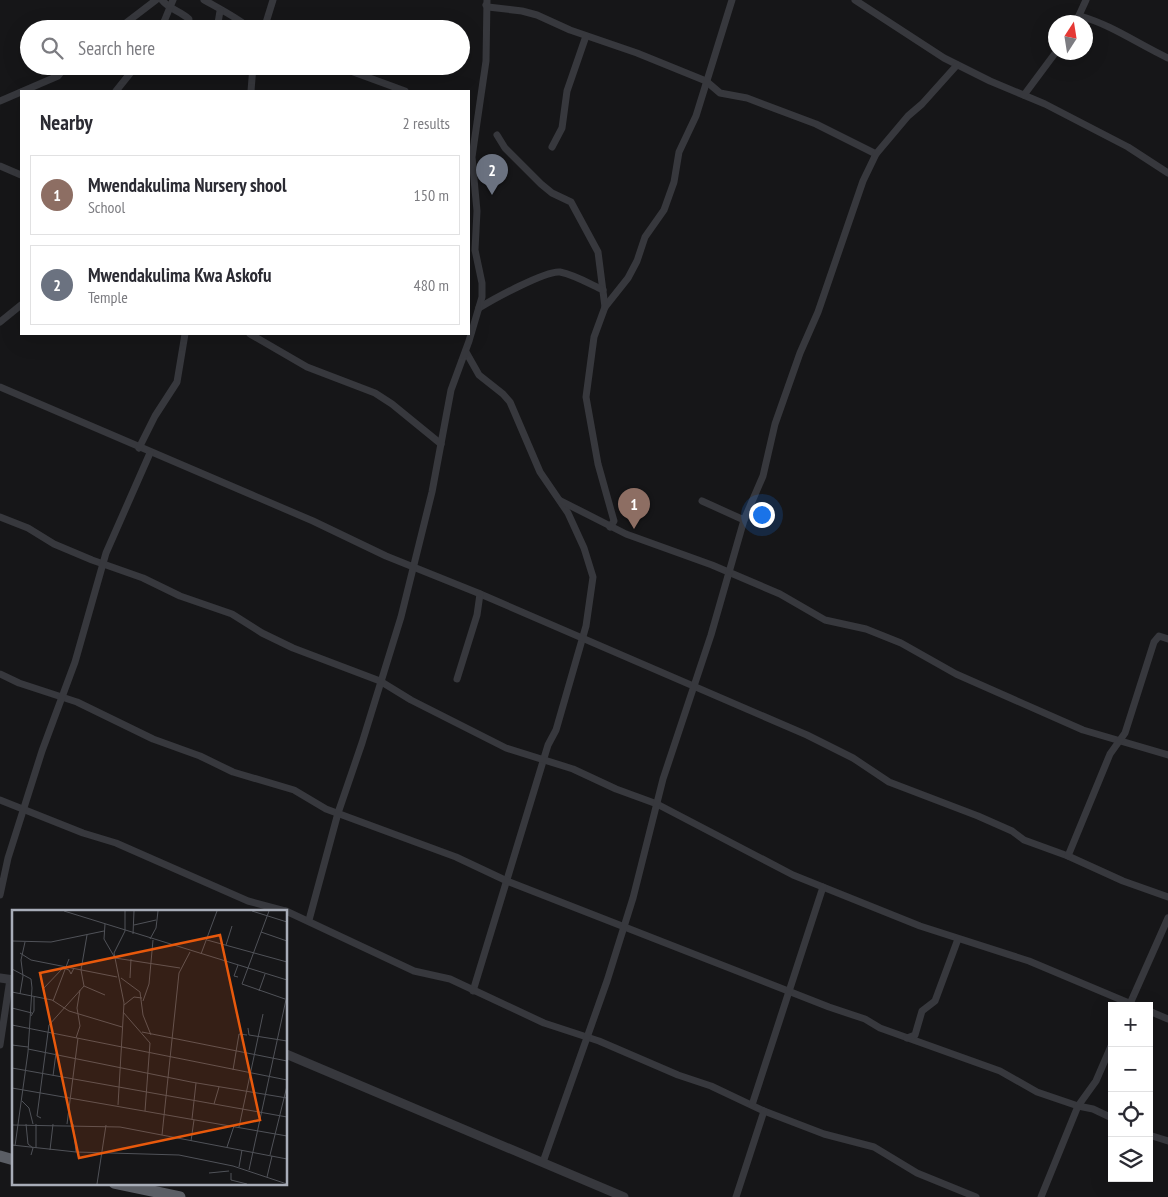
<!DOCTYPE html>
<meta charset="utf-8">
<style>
body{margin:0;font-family:"PT Sans Narrow",sans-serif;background:#f2f2f3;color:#2b2b33}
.controls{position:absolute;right:15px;bottom:15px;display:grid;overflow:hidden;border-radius:0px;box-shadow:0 5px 20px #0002}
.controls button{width:45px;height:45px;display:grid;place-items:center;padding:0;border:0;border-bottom:1px solid #e1e1e2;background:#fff;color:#2b2b33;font:25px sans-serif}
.compass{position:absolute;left:1048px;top:15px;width:45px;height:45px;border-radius:50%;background:#fff;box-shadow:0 5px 20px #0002;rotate:12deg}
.you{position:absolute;left:761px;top:514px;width:18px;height:18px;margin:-12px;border:4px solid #fff;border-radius:50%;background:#1a73e8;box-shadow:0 0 0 8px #1a73e833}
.badge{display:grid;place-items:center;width:32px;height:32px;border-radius:50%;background:#856733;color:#fff;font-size:16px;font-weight:700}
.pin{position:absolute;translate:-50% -41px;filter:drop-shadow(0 1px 2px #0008)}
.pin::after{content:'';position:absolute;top:26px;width:18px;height:15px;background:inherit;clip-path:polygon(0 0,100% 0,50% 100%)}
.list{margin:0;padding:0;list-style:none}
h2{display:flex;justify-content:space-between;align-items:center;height:65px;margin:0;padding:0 20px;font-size:21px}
h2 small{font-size:16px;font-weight:400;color:#7c7c81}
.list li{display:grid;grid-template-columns:32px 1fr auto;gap:15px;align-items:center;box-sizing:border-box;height:80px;margin:0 10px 10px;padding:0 10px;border:1px solid #e1e1e2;border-radius:0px}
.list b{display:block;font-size:19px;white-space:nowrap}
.list p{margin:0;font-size:16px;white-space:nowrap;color:#7c7c81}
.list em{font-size:16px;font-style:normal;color:#7c7c81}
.icon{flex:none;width:28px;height:28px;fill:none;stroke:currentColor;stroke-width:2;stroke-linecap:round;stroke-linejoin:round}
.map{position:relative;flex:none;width:1168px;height:1197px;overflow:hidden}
.search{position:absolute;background:#fff;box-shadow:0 5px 20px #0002;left:20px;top:20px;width:450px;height:55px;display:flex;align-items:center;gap:12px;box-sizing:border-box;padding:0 18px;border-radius:28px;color:#7c7c81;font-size:19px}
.panel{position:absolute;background:#fff;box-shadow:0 5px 20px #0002;left:20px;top:90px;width:450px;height:245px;border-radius:0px}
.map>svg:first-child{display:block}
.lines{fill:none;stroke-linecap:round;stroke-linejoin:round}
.minor{stroke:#37383d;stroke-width:7}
.tertiary{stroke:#37383d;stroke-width:9}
.trunk{stroke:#5b5e65;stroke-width:11}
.inset-road{fill:none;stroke:#505258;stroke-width:1}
.view{fill:#e8590c;fill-opacity:0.15;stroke:#e8590c;stroke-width:2.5}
.inset-edge{fill:none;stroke:#a8adb8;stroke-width:2.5}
</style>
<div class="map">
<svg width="1168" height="1197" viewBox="0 0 1168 1197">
<rect width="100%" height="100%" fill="#161618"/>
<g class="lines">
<g class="minor">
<path d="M162,0C169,9 180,11 189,19L188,29"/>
<path d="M204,0C220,9 236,17 251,29"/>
<polyline points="855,0 944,58 990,81 1045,104 1128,147 1168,173"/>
<polyline points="486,5 488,7 522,11 537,15 570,30 637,53 706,81 720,93 747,98 816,124 876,154"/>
<path d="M1080,16C1112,25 1138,44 1168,58"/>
<polyline points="1076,22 1086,0"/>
<polyline points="118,29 156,0"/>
<polyline points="161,29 173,0"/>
<polyline points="217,29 220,11"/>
<polyline points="264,29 273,0"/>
<polyline points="337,66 405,91"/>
<polyline points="116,91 136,66"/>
<polyline points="251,91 253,66"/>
<polyline points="1024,95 1056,52"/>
<polyline points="0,101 58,76 66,66"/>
<polyline points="497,135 505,148 541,184 552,193 571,202 598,252 605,307 594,337 586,397 598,464 614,521 610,527"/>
<polyline points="552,147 562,128 567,91 586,36"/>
<polyline points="0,166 21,175"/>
<polyline points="605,307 628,278 637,261 645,237 664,210 674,182 679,152 696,116 732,0"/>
<path d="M479,308C492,300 546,270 560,272C575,275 590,284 603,290"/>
<polyline points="0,322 21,305"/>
<polyline points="250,334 307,367 375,393 392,404 441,444"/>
<polyline points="466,352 479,375 503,394 510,402 540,472 568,513 584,548 593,577 586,626 556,730 548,745 473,991"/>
<polyline points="0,387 313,521 386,556 478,593 807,735 853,758 889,782 978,816 1012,831 1024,840 1068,856 1123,881 1168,897"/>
<polyline points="139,448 155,416 177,382 185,334"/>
<polyline points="561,501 626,534 712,565 780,594 825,620 866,629 901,643 956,674 1083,730 1168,755"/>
<polyline points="702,501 744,520"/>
<polyline points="0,517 28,528 54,544 92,560 143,578 180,596 232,614 262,633 293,648 380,681 411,700 506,748 573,769 616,789 657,804 793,875 920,926 1029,961 1136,1006"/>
<polyline points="0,674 19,683 77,702 153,739 200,756 233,772 294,790 326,809 456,857 507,881 829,1007 865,1019 880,1028 1000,1071 1037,1092 1078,1106 1093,1109 1112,1118"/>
<polyline points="457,679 477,615 480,594"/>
<polyline points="0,800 83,833 116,843 248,901 285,911"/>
<polyline points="1068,856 1110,754 1125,733 1154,642 1159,636 1168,639"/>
<polyline points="0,895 8,858 42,751 75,662 106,553 150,453"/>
<polyline points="286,911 414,971 450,979 544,1023 599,1041 678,1075 711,1086 764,1111 824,1134 874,1147 917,1173 976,1197"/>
<polyline points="309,920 338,813 362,743 401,617 432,492 451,390 469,341 482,297 482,283 475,250 477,211 472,157 486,61 487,0"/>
<polyline points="1129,1006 1168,918"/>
<polyline points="1149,1011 1168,1019"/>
<polyline points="907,1038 915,1035 922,1011 935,1001 958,939"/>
<polyline points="0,1045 10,979"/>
<polyline points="752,1105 823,887"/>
<polyline points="1149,1135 1168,1141"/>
<polyline points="543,1162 607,981 633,898 663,779 711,635 744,520 763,476 775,424 800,353 818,312 863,181 876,154 908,116 922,104 957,65"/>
<polyline points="736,1197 764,1111"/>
<polyline points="1041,1197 1078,1106 1096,1081 1112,1044"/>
</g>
<g class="tertiary">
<polyline points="0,978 14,980"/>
<polyline points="286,1054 624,1197"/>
</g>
<g class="trunk">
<polyline points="0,1156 14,1160"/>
<polyline points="114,1183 180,1197"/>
</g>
</g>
<g transform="translate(12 910)">
<rect width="275" height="275" fill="#161618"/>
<path class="inset-road" d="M52,1L275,70M240,1L275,12M257,1L230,74L273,89M93,14L92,29L103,48L168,58M122,15L144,10M249,22L275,31M121,24L122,1M138,29L144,18L146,1M195,30L275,52M0,31L39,32L92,21M214,35L220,16M8,43L19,50L105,67M189,44L205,1M226,55L222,66L226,67M0,59L19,69L20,78L16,142L3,236M109,68L128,82L131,105L139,125M118,68L119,49M72,76L93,85M31,79L51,58L57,60L59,64L62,58M247,81L253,64M0,82L40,90L57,101L110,117M8,84L11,66L9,50L13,32M41,91L57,49M131,91L137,74L141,30M112,95L122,87L130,88M0,98L20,103M111,102L138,133L133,201M19,106L22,101V87M0,115L275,170M236,118L237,125L275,131M130,122L275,151M64,128L68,116L65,98L68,80M0,135L16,137M16,139L179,172L275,188M0,158L275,207M221,160L227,124L235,125M41,166L44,143M0,178L275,226M10,191L17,198L21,214M202,194L207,177M106,195L112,93L102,43L113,21V1M29,208L25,206L37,115L72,76L69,60L75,25M180,209L184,173M14,214L16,234L21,238L19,245M55,214L66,128M61,214L64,242M0,215L108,217L275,249M227,217L251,104M150,225L167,63L178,42M179,231L182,210M0,235L64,242L167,245L221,256L275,274M215,237L222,216M24,238V214M38,240L41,214M258,245L275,176M227,257L230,240M237,260L275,85M197,263L217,261M219,263V270L235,274M255,267L260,246M85,274L94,215"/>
<path class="view" d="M208,25L248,210L67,248L28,63Z"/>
<rect width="275" height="275" class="inset-edge"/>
</g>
</svg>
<div class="controls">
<button>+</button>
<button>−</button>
<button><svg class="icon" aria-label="locate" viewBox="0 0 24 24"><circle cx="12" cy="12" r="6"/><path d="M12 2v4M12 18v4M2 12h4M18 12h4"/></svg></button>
<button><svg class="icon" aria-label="layers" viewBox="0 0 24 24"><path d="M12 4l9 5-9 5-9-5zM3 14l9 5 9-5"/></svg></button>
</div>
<svg class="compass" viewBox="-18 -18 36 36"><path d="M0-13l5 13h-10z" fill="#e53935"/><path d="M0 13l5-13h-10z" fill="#7c7c81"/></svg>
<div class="you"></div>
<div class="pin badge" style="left:634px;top:529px;background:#8d6e63">1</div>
<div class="pin badge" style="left:492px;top:195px;background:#6b7280">2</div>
<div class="search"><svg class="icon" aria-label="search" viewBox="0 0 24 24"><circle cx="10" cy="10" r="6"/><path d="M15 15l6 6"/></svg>Search here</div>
<section class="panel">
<h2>Nearby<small>2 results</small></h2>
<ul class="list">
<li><span class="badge" style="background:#8d6e63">1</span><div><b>Mwendakulima Nursery shool</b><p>School</p></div><em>150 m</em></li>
<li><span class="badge" style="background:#6b7280">2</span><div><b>Mwendakulima Kwa Askofu</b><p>Temple</p></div><em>480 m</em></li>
</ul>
</section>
</div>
